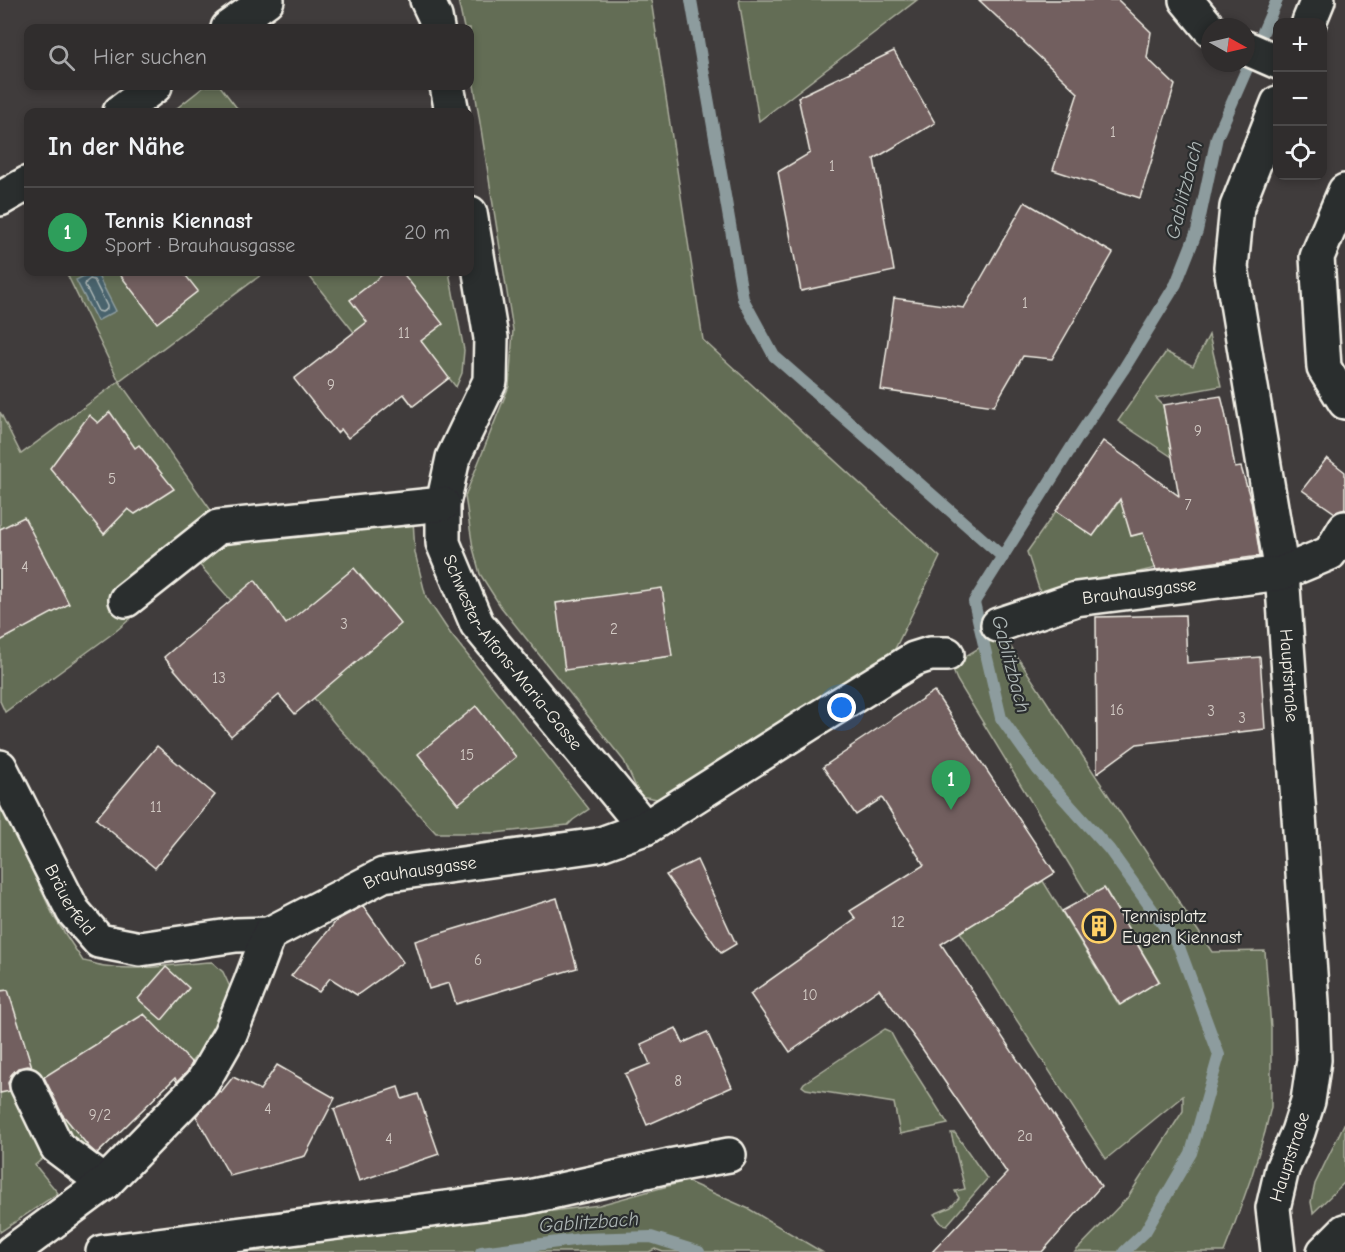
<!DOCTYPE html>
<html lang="de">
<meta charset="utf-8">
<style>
body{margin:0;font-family:"Comic Neue",sans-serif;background:#383535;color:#f1f3f6}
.controls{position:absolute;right:18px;top:18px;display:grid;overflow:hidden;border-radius:12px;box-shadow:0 3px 9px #0003}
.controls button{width:54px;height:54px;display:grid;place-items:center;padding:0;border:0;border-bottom:2px solid #4b4949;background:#302d2d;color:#f1f3f6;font:30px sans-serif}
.compass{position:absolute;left:1201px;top:18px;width:54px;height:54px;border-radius:50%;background:#302d2d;box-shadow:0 3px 9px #0003;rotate:98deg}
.you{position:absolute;left:842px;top:708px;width:21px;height:21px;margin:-15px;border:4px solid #fff;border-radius:50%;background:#1a73e8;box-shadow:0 0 0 9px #1a73e833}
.badge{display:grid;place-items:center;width:39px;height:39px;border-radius:50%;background:#1a73e8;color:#fff;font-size:20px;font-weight:700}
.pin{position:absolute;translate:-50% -50px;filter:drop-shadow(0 2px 3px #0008)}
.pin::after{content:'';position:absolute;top:32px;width:21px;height:18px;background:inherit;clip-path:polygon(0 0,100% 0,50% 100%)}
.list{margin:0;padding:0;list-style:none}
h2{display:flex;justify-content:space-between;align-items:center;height:78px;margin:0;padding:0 24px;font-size:26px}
h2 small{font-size:20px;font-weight:400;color:#a8a8aa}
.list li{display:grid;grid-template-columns:39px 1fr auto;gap:18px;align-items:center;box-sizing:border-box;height:90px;padding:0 24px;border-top:2px solid #4b4949}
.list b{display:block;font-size:22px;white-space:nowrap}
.list p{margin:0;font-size:20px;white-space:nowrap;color:#a8a8aa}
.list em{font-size:20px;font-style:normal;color:#a8a8aa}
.icon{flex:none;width:33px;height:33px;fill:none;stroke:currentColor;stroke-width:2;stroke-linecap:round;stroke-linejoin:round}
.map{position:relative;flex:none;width:1345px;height:1252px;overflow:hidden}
.search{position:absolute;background:#302d2d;box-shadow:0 3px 9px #0003;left:24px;top:24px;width:450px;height:66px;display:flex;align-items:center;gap:15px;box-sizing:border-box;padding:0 21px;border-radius:12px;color:#a8a8aa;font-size:22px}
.panel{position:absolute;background:#302d2d;box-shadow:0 3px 9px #0003;left:24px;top:108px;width:450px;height:168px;border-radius:12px}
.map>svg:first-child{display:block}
.green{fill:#636d54;stroke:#acaf9e;stroke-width:1.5}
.water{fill:#48636d;stroke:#8d9c9e;stroke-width:1.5}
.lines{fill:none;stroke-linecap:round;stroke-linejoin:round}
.shore{stroke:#afb8b7;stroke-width:1.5}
.stream{stroke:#8d9c9e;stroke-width:12}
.building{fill:#725f5e;stroke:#f4f1e8;stroke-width:1.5}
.minor-casing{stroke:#f4f1e8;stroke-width:38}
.major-casing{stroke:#f4f1e8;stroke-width:38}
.minor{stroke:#2a2d2e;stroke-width:33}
.major{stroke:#2a2d2e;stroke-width:33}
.labels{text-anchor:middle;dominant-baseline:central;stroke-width:4.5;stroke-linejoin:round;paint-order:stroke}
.number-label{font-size:15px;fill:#d4ccc6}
.street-label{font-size:18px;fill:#f4f1e8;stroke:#2a2d2e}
.poi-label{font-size:18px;fill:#f4f1e8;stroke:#2a2d2e;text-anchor:start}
.water-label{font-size:20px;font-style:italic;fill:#afb8b7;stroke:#2a2d2e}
</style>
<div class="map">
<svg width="1345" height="1252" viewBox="0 0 1345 1252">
<rect width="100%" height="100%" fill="#403c3c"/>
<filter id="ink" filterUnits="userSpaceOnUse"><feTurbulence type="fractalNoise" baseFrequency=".0167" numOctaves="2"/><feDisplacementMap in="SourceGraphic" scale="12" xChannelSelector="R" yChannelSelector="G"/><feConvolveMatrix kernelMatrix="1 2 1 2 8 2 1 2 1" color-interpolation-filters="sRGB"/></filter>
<g filter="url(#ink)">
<g class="green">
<polygon points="458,0 651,0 703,340 940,557 889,661 663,800 640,796 624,761 501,607 480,574 473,548 465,496 509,386 513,330 470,60 470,28 464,28"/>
<polygon points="739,0 917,0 759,121"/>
<polygon points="205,86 220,86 240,112 172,112"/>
<polygon points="66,272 265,272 119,381 230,537 413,519 415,553 426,597 450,633 589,809 573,820 568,825 494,833 436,833 336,725 268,642 197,562 116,631 5,712 0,701 0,412 21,454 119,381"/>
<polygon points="306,272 449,272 464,350 462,373 456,387 449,378 413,406"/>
<polygon points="1209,335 1221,386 1156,398 1163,405 1172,457 1118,421 1166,352 1193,366"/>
<polygon points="1122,498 1132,536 1143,533 1156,568 1041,595 1027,552 1056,511 1093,536"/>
<polygon points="1002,634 1212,952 1265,951 1271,1028 1271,1107 1265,1132 1252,1175 1231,1234 1224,1252 1075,1252 1128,1197 1183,1111 1183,1096 1106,1159 960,932 1043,881 1119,1005 1159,980 1105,889 1089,897 957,680 952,668 959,660"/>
<path d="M0,804L54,917L83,961C90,962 98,965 105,966C141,972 177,963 212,962L223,972L230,987L225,1012L208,1043L191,1062L95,1156L90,1148L84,1153L64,1141L35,1165L58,1193L0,1232Z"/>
<polygon points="885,1029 890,1031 898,1046 948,1124 900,1134 894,1103 806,1089 802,1086 804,1083"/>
<polygon points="1345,1122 1345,1182 1313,1213 1311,1202 1315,1184"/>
<polygon points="951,1133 955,1133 987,1179 947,1225 942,1224 934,1214 951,1207 959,1198 955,1191 965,1189"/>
<polygon points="686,1181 749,1209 822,1252 663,1252 655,1249 649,1252 240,1252 599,1205"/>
</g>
<polygon class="water" points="92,272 96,272 116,311 97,321 76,280"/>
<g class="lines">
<polygon class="shore" points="90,279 94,280 107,306 107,309 102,312 98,311 85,285 86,282"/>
<g class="stream">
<polyline points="691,0 743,299 774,356 1003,557"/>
<polyline points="481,1252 581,1239 651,1237 699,1252"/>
<polyline points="1124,1252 1145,1232 1191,1153 1219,1055 1179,947 1109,849 1038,770 1001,718 974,602 1078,437 1123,370 1176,284 1197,231 1217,137 1277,0"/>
</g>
</g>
<g class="building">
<polygon points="979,0 1118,0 1151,32 1147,58 1175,85 1140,198 1053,170 1078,93"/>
<polygon points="894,51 935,123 874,159 894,271 801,291 778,172 810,153 798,97"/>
<polygon points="1025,202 1113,253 1052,359 1023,356 994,406 881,390 894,298 964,308"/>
<polygon points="118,272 183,272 198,291 157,323"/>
<polygon points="386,272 402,272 443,324 421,341 449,378 413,406 404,394 348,438 341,429 337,433 294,379 367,322 350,300"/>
<polygon points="1221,396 1225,412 1235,468 1241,467 1251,501 1260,556 1156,570 1143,533 1131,536 1120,499 1093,536 1056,511 1103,441 1179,496 1163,405"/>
<polygon points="110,412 135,448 139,445 174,489 135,514 128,509 104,534 50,468 89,415 98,423"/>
<polygon points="1327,458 1345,472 1345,509 1335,513 1302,490"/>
<polygon points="24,517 69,604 0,641 0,529"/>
<polygon points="354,568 401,624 295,714 279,695 231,736 164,657 255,580 286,624"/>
<polygon points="662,588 672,656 565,670 556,603"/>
<polygon points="1185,615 1187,663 1260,657 1265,729 1137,744 1097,773 1096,617"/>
<polygon points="934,691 1055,873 941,944 1101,1186 1042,1252 932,1252 1007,1173 919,1044 879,989 790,1052 750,994 856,919 850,911 924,865 882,798 856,815 823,767 851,748 850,747"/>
<polygon points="476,706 516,757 458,804 418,754"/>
<polygon points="157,746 215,795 155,868 96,819"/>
<polygon points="697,860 736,944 721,953 666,875"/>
<polygon points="1104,888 1159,981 1120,1005 1062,911"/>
<polygon points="557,898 577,968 456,1004 449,983 429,989 415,941"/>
<polygon points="363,906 403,962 357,995 330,978 319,992 291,976 337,920"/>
<polygon points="166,967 189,988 162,1020 138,999"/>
<polygon points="8,990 32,1067 28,1066 18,1068 11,1075 8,1083 10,1091 0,1093 0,991"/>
<polygon points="144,1014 192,1063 187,1072 177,1082 175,1078 97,1154 89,1147 62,1114 44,1077"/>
<polygon points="676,1028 683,1043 707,1032 732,1087 647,1125 625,1074 650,1064 641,1044"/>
<polygon points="277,1065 335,1098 305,1156 230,1176 196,1116 219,1091 221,1092 233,1077 260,1090"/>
<polygon points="398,1087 402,1099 418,1094 439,1154 359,1181 334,1109"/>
</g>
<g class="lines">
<defs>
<g id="minor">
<polyline points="427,0 435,17 437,28"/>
<polyline points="1186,0 1210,29"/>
<polyline points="1309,22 1318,0"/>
<polyline points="228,28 267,0"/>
<polyline points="1246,48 1278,62"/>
<polyline points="447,86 452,112"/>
<path id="s1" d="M1278,103L1237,207L1231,267L1282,573L1312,1002L1314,1060L1308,1101L1298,1132L1282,1169L1273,1208L1278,1252"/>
<polyline points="120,112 155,86"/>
<polyline points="1345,191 1317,257 1324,368 1345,402"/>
<polyline points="0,199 28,183"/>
<path id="s2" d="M470,213L491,338L490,381L453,458L443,504V543L477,624L645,828"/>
<polyline points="126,600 218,527 443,504"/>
<path id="s3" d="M998,625L1076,599L1282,573L1330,553L1345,528"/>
<path id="s4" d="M0,767L73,911L99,941L140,949L236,935L269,934"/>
<polyline points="27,1085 57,1147 105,1183"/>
<path id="s5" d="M12,1252L105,1183L202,1083L230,1034L251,982L269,934L383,875L598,845L645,828L810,723L914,659L930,654H947"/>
<polyline points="103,1252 524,1198 669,1166 729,1155"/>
</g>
<polyline id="major" points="1324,1252 1345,1231"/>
</defs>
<use href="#minor" class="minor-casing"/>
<use href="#major" class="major-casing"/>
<use href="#minor" class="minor"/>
<use href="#major" class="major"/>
</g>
</g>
<defs>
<symbol id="building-ring" viewBox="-11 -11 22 22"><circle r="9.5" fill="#2a2d2e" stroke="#ffd166" stroke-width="1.5"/><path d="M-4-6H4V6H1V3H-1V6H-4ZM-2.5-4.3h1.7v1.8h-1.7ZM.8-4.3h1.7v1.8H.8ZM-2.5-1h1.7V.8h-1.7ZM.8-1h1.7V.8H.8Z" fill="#ffd166"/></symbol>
</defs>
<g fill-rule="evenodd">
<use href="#building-ring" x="1080" y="907" width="38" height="38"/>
</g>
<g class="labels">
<g class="number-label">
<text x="1113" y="132">1</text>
<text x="832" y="166">1</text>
<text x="1025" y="303">1</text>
<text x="404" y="333">11</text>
<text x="331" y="385">9</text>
<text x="1198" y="431">9</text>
<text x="112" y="479">5</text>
<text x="1188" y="505">7</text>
<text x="25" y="567">4</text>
<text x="344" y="624">3</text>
<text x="614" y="629">2</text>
<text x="219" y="678">13</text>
<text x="1117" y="710">16</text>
<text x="1211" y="711">3</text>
<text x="1242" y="718">3</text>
<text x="467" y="755">15</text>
<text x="156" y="807">11</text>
<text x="898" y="922">12</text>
<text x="478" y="960">6</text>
<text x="810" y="995">10</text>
<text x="678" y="1081">8</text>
<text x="268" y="1109">4</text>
<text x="100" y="1115">9/2</text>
<text x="1025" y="1136">2a</text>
<text x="389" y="1139">4</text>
</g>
<g class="street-label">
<text stroke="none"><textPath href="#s3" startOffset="146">Brauhausgasse</textPath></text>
<text stroke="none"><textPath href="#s2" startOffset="472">Schwester-Alfons-Maria-Gasse</textPath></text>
<text stroke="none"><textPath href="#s1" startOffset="585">Hauptstraße</textPath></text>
<text stroke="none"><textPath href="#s5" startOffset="584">Brauhausgasse</textPath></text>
<text stroke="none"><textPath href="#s4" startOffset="150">Bräuerfeld</textPath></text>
<text transform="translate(1290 1157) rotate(-72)">Hauptstraße</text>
</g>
<g class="poi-label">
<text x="1122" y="916">Tennisplatz<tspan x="1122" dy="21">Eugen Kiennast</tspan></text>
</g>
<g class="water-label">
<text transform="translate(1184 190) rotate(-76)">Gablitzbach</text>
<text transform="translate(1011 664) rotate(75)">Gablitzbach</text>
<text transform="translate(589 1222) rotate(-4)">Gablitzbach</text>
</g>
</g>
</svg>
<div class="controls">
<button>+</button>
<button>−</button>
<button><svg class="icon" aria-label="locate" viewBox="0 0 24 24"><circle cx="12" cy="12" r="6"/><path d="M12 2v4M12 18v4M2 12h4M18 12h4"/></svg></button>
</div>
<svg class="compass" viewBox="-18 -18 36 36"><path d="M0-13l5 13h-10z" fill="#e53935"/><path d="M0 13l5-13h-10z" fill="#a8a8aa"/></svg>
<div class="you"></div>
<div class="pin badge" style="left:951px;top:810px;background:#2e9e5b">1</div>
<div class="search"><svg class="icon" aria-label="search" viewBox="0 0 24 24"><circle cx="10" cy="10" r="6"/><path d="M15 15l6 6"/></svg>Hier suchen</div>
<section class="panel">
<h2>In der Nähe<small></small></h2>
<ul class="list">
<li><span class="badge" style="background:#2e9e5b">1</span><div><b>Tennis Kiennast</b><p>Sport · Brauhausgasse</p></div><em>20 m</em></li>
</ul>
</section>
</div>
